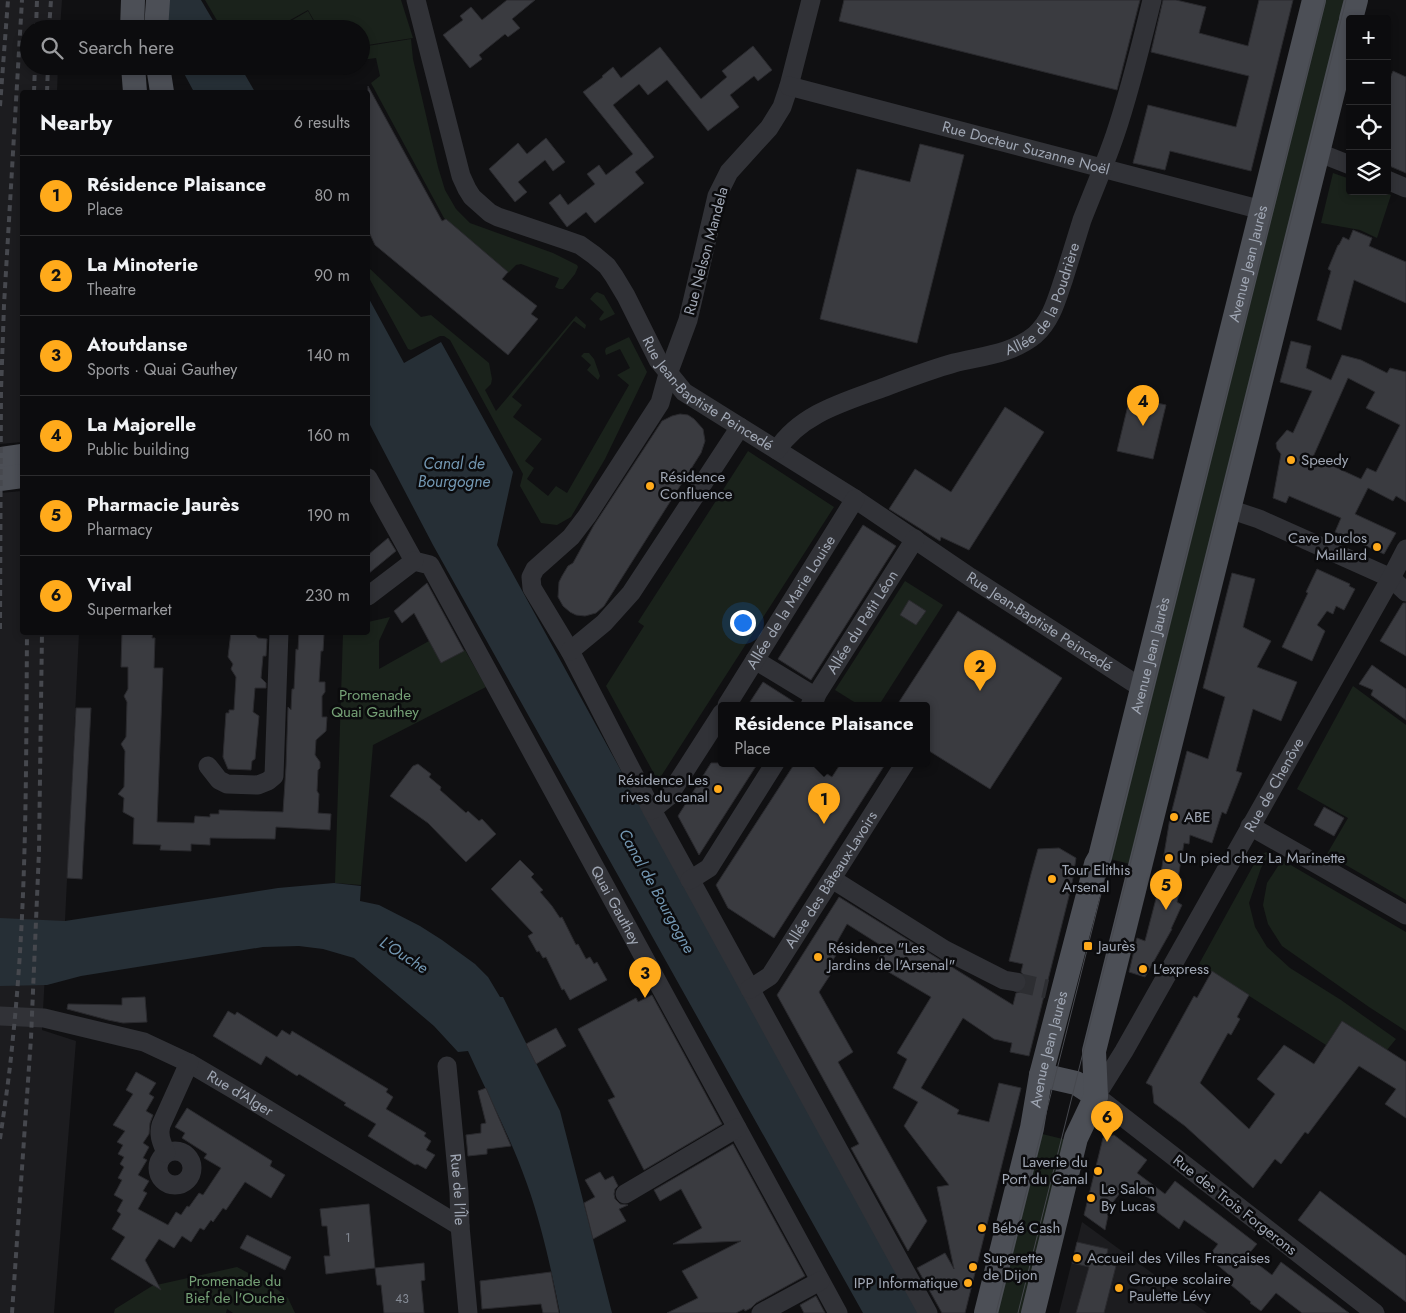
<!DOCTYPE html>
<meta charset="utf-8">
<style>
body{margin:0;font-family:Jost,sans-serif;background:#151517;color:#f1f3f6}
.controls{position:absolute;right:15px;top:15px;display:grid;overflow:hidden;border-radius:5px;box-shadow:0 2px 8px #0003}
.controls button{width:45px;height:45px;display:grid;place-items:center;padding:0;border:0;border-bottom:1px solid #2c2c2e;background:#0c0c0e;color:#f1f3f6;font:25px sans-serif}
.you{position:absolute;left:742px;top:622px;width:18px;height:18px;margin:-12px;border:4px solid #fff;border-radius:50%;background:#1a73e8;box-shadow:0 0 0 8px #1a73e833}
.badge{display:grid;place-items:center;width:32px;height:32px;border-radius:50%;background:#ffaa1b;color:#111;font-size:16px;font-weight:700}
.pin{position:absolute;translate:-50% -41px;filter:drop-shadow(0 1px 2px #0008)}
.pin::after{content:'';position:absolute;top:26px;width:18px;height:15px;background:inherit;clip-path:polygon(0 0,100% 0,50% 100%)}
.popup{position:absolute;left:718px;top:702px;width:212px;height:65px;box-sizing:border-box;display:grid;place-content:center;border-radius:5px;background:#0c0c0e;filter:drop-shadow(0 1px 4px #0005);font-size:16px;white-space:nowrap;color:#9a9b9e}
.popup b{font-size:19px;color:#f1f3f6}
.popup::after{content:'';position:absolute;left:50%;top:100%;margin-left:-10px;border:10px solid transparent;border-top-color:#0c0c0e}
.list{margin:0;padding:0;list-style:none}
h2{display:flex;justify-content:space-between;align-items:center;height:65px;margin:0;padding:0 20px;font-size:21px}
h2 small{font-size:16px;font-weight:400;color:#9a9b9e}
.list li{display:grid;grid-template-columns:32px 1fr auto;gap:15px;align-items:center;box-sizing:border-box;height:80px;padding:0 20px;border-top:1px solid #2c2c2e}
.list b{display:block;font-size:19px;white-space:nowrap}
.list p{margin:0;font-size:16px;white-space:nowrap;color:#9a9b9e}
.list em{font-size:16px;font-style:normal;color:#9a9b9e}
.icon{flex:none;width:28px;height:28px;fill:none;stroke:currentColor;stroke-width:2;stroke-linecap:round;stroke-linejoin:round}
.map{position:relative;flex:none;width:1406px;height:1313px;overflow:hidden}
.search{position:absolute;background:#0c0c0e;box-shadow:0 2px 8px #0003;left:20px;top:20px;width:350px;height:55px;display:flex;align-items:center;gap:12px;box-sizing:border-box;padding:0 18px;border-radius:28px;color:#9a9b9e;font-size:19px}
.panel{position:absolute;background:#0c0c0e;box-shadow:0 2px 8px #0003;left:20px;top:90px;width:350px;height:545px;border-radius:5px}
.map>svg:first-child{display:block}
.built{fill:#1c1c1f}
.green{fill:#1a221b}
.water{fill:#262f36}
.building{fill:#3a3b40;stroke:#2a2a2e;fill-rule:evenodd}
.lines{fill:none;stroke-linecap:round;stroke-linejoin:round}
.minor-tunnel{stroke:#2d2e32;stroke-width:19;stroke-dasharray:19 9;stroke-linecap:butt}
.minor{stroke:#313237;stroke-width:19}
.major{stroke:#4c4f56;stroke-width:24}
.tram{stroke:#46484e;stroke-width:1}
.rail{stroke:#46484e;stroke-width:4;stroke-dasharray:6 5;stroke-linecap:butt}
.poi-dot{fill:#ffaa1b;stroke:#0b0b0d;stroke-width:2}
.labels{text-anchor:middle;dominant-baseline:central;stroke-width:5;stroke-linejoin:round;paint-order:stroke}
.number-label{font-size:12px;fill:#868c97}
.street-label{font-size:15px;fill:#a0a7b4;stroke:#0b0b0d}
.poi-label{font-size:15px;fill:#a0a7b4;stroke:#0b0b0d;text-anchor:start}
.park-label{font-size:15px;fill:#75a176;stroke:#0b0b0d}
.water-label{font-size:16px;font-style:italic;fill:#7397b2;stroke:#0b0b0d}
</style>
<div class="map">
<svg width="1406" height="1313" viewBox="0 0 1406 1313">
<rect width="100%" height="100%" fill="#101012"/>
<g class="built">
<polygon points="0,0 62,0 60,29 29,29 29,66 58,66 57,92 22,92 22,442 0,444"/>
<polygon points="22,491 22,632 79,633 65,921 46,926 46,955 42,1030 76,1041 54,1313 0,1313 0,493"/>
<polygon points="1082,1222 1207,1313 1059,1313"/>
</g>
<g class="green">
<polygon points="205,0 401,0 413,38 361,46 361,29 319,29 308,10 274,29 222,29"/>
<polygon points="1321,0 1350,0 1134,865 1106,858"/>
<polygon points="308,11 318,29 316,29 314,27 311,29 298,29 295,23 286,29 277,29"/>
<polygon points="411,39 413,59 438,167 445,190 456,209 470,223 553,253 577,265 578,267 575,274 563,289 559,289 555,287 559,278 521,264 516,265 508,273 444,218 371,83 380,76 376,58 361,60 361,47"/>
<polygon points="1333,173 1350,179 1350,191 1382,191 1391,195 1377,238 1360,230 1321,223"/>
<polygon points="368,267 421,317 431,315 489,363 492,379 491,384 485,390 496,411 576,316 586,325 585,329 574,321 512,397 522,405 513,417 542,439 525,461 534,468 527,479 548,496 556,486 567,493 629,385 617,375 630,368 620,349 606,355 605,351 606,348 629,337 647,372 605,459 571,517 557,525 541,523 520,486 523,474 450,340 444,336 440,336 411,350 408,349 368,276"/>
<polygon points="597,292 604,295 615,314 601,321 599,319 604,312 590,299 594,294"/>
<polygon points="584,353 589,353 594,359 600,376 598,380 587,370 591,365 581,356"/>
<polygon points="748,451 834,507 658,781 606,686 644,626 638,622"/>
<polygon points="905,581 943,605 879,705 859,705 835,690"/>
<polygon points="390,617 379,641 379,669 429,641 441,663 465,650 486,687 373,745 361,885 335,883 343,633 368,632 368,622"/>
<polygon points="1353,686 1406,725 1406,900 1327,854 1348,818 1297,789"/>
<polygon points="1272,850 1261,868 1249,903 1255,927 1267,947 1290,968 1341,1000 1396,1039 1387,1050 1342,1021 1326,1045 1199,964 1259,855"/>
<polygon points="1282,860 1406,932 1406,1031 1369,1007 1282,946 1268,924 1263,905 1267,883"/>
<polygon points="1038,1133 1067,1140 1023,1313 993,1313"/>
<polygon points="237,1267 273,1286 288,1298 295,1313 233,1313 227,1309 226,1313 114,1313 115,1309 152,1286"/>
</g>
<g class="water">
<polygon points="148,0 201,0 218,29 161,29"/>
<polygon points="180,66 240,66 255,92 194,92"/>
<polygon points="368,297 404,363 441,342 513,472 497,545 919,1313 863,1313 433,545 368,421"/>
<path d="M334,883L361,886L360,901L379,905L420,926L442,940L475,964L488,977L500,997H503L560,1111L612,1313H560C551,1269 542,1226 527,1184C511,1138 488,1095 468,1051L458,1052L434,1026L354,958L323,949L299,946L263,947L81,976L47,985L0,986V918L65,921L278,888Z"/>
</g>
<g class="building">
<polygon points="507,0 535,0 512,19 520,28 508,37 505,34 479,55 482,59 470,68 443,35 463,20 460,16 471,7 482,20"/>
<polygon points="844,0 1140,0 1117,90 839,21"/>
<polygon points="1163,0 1176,0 1206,7 1199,33 1248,46 1259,0 1293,0 1251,171 1170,151 1165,170 1133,163 1148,105 1236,127 1249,76 1151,52"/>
<polygon points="753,46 772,70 758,81 754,76 730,95 739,107 708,131 667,80 648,95 639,84 613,105 654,157 635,172 644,183 595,223 586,212 567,227 549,203 560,194 568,205 595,184 587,174 599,165 606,175 633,154 583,92 603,77 602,76 613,67 621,78 660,47 701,99 727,77 722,71"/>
<polygon points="1393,71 1406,77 1406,173 1387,165 1387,85"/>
<polygon points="368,86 442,221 446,219 508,272 502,279 537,306 531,314 538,319 508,355 375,245 368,230"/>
<polygon points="546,138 565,162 553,171 545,160 518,182 527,192 515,202 489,169 518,143 527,154"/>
<polygon points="920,144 964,155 917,343 820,319 857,169 910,182"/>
<polygon points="1353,230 1372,238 1369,246 1406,262 1406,303 1354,280 1341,330 1317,320 1331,271 1328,269 1338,245 1339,245 1343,237 1349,240"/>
<path d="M1291,341L1311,346L1306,368L1331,380L1342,355L1361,360L1387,373L1390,368L1406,372V502L1396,496L1393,501L1368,488L1355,514L1396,533L1384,554L1335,532L1341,518L1289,496L1286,503L1273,498L1281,454L1277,449L1276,443L1287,430L1293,433L1312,391L1280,382ZM1348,378L1375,392L1366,408L1400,425L1376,472L1367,468L1361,479L1313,457Z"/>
<polygon points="1130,397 1166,405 1153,459 1117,451"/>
<polygon points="1005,407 1044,432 969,550 941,537 940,541 889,509 915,469 951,492"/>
<polygon points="680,414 688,415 694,419 703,429 705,441 701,453 604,606 596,613 585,616 576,615 570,612 563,606 558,597 559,582 562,576 568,566 573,563 594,525 662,421 672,416"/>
<polygon points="863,525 896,546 811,680 778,659"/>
<polygon points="388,538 396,551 368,574 368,555"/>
<polygon points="1317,569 1350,584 1349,586 1355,589 1344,610 1336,606 1333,614 1327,611 1317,625 1325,631 1312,661 1282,647 1308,593 1306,592"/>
<polygon points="1232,573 1255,579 1243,627 1271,641 1257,667 1297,682 1281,721 1253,709 1236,771 1242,773 1226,814 1222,812 1212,843 1190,835 1189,844 1184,843 1178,878 1182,879 1177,902 1182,905 1171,929 1172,929 1145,977 1129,972 1137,938 1145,941 1158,891 1170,818 1187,751 1208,759 1225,697 1203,688"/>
<polygon points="427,583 464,651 441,663 414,613 402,623 394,611"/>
<polygon points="909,600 926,611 916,625 900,615"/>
<polygon points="1403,603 1406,603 1406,656 1380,641"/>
<polygon points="958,611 1062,678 990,789 926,749 926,705 897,705"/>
<polygon points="122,632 153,632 152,638 155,638 154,668 163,668 157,822 194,823 195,816 210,817 210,814 219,814 219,810 283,812 286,767 288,707 291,710 292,689 294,689 296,649 298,650 299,632 320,632 320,634 324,634 323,651 321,651 319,682 325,682 325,692 322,696 322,717 327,717 326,731 316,740 315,755 320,762 320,768 318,770 317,791 319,794 318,813 331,814 330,830 276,827 275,839 210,838 210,845 191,844 191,851 160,850 161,845 133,844 134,818 123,812 124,798 118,794 124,787 125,751 121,744 126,737 127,702 124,696 128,689 128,667 121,667"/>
<polygon points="231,632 253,632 258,638 267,639 266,656 263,656 261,678 266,683 266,688 255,688 253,712 259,716 255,759 252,761 251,770 228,769 223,757 226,713 229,713 229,710 234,710 236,677 231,669 233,664 228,657"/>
<polygon points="1372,665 1406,689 1406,720 1371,695 1373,690 1359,684"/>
<polygon points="763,682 799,705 748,705"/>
<polygon points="76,708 91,708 82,879 67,878"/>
<polygon points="711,763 758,763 699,855 678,816"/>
<polygon points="795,763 810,763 832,777 841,763 886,763 774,938 728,908 716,885"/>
<polygon points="418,764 431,774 429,777 441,787 440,790 466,813 468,811 479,821 482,819 496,834 466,862 428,823 390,796 413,766"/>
<polygon points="1324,807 1344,818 1334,836 1314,825"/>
<polygon points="1059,848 1076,858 1072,884 1029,1056 1010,1052 1012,1043 994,1039 963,1018 921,1088 959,1110 957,1114 989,1122 999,1083 1021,1088 965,1313 942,1313 917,1268 945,1253 954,1269 937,1187 949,1185 904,1126 918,1102 893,1088 907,1059 897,1053 931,997 875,964 885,948 847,924 833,949 838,952 831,963 836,966 819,992 853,1052 838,1062 927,1221 908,1251 851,1148 859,1144 777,995 839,897 1013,1005 1016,993 1020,992 1024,989 1027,983 1026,978 1021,972 1023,964 1009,961 1031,874 1038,849"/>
<polygon points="520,860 534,874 531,877 543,890 540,892 552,906 560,918 562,917 576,945 578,944 586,959 590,957 594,964 597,962 607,980 570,1000 564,989 562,990 546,957 543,958 539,951 537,952 528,936 533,933 491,889"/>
<polygon points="1212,971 1249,995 1237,1017 1240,1019 1231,1035 1228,1033 1200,1083 1249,1129 1275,1094 1257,1079 1284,1045 1314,1064 1342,1021 1406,1062 1406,1118 1385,1104 1396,1089 1359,1066 1308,1134 1305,1132 1281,1164 1275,1159 1253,1188 1185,1126 1154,1103 1152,1086 1146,1083 1194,996 1197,998"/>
<polygon points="652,995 722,1124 644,1170 608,1100 615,1097 578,1029 636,998 638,1002"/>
<polygon points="145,997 147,1022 123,1023 108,1020 67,1009 68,1004 122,1005 122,998"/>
<polygon points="228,1011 235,1015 237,1012 277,1037 282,1030 290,1035 292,1031 388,1089 386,1092 393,1097 386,1109 426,1133 424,1136 431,1141 426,1150 435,1155 426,1169 417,1164 415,1165 368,1136 376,1124 344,1105 346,1103 299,1074 297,1076 266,1056 261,1065 213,1036"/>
<polygon points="556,1028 566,1046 536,1064 526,1044"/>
<polygon points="136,1072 156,1083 149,1094 154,1097 146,1111 153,1115 150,1123 149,1134 143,1143 149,1147 143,1158 147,1160 138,1175 149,1181 143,1191 147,1193 138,1209 168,1225 176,1212 181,1215 187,1206 189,1207 199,1193 203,1195 221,1168 204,1158 207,1154 182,1138 185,1133 175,1127 187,1108 272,1161 270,1166 285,1175 271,1198 245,1182 226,1210 223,1208 213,1222 211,1220 204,1230 200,1228 191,1242 182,1236 174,1248 159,1239 145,1260 161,1290 111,1259 125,1237 112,1229 121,1214 117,1211 123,1200 114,1195 122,1180 118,1178 124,1167 120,1164 124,1157 118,1154 123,1145 117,1142 125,1131 113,1125 133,1094 126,1090"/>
<polygon points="486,1088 511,1146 487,1149 487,1154 468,1156 466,1135 481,1133 481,1124 486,1123 478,1091"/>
<polygon points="1114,1135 1147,1160 1137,1173 1165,1194 1175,1181 1257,1244 1247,1256 1272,1275 1281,1262 1349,1313 1302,1313 1276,1293 1261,1311 1250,1303 1251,1302 1231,1285 1234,1279 1208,1257 1218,1244 1184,1220 1179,1229 1157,1212 1156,1202 1137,1191 1133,1196 1123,1189 1110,1206 1105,1230 1084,1215 1103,1138"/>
<polygon points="733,1144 805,1276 756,1303 751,1308 745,1311 744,1309 736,1313 667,1313 698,1298 682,1271 741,1241 673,1244 702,1228 681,1189 660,1201 654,1190"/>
<polygon points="600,1172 605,1180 613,1176 618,1186 615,1189 614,1194 615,1199 620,1204 628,1205 619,1209 626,1221 593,1239 584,1203 595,1197 585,1180"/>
<polygon points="1320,1191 1406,1256 1406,1302 1298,1220"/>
<polygon points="369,1204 375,1268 326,1274 324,1256 330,1256 327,1226 322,1226 320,1209"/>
<polygon points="247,1235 291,1257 285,1270 240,1248"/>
<polygon points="1077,1242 1108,1249 1105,1263 1116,1266 1104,1313 1076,1313 1089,1267 1072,1263"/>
<polygon points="424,1263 425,1280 421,1281 424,1313 384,1313 381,1285 377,1285 375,1268"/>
<polygon points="551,1272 559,1313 543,1313 541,1304 482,1309 480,1281"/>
<polygon points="816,1296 825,1313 804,1313 800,1305"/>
</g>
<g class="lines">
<polyline class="minor-tunnel" points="1016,982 1047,989"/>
<g class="minor">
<path id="s1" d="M416,0L461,176L467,189L472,197L490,213L498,217L563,239L580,245L594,255L607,266L614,276L626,296L658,360L684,392L855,499L970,577L1134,683L1142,686"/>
<polyline points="811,0 789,86 782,107 769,128 729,172 717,196 688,320 668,374 660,403 587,516 571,537 535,569 531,577 532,588 570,651 652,810 928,1313"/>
<path id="s2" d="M789,86L1262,210"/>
<polyline points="1317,152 1350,165"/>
<polyline points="1387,180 1406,188"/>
<path id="s3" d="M777,450C800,414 844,402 882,388C906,379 929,370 954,363C982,356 1012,354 1035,335C1052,320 1057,298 1064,278C1070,259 1076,239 1082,220C1093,192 1105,164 1115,135C1130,91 1141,45 1152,0"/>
<path id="s4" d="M368,478L414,561L430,565L838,1313"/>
<polyline points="1229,509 1259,519 1391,578 1406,592"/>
<polyline points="368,596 414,561"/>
<polyline points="570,651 604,623 631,593 740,427"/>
<polyline points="755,660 816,697"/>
<path id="s5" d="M727,705L855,499"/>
<path id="s6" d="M810,705L915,539"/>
<polyline points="208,766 219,780 227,784 258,785 268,781 274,776 279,632"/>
<polyline points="652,810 668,797 722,713"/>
<polyline points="1250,826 1406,915"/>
<polyline points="832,879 945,950 1004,980 1016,982"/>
<polyline points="690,880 709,868 775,763"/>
<path id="s7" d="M750,989L770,976L905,763"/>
<path id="s8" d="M0,1016L44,1018L144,1042L189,1063L240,1093L460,1226"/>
<path id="s9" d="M447,1066L459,1192L460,1226L468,1313"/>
<circle cx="175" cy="1168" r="17"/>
<path d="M166,1153C162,1143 158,1136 161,1125L189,1063"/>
<polyline points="625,1194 737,1128"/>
<polyline points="761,1313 820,1281"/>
<path id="s10" d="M1375,1313L1096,1096L1124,1051L1391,578L1406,549"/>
</g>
<g class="major">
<polyline points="1351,19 1356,0"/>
<polyline points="132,29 133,0"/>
<polyline points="156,29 158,0"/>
<polyline points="133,66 135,92"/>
<polyline points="158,66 162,92"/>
<polyline points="0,459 22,456"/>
<polyline points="0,479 22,476"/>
<polyline points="1041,1075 1076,1083 1096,1096"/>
<path id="s11" d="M986,1313L1032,1128L1041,1075L1053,1029L1096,864L1100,857L1314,0"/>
<polyline points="1033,1313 1076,1138 1096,1096 1094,1051 1350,24"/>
</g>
<g class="tram">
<polyline points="996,1313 1325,0"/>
<polyline points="1018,1313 1346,0"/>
</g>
<g class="rail">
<polyline points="36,29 37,0"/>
<polyline points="49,29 51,0"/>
<polyline points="34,92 35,66"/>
<polyline points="47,92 48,66"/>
<polyline points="0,106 8,0"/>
<polyline points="0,629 1,391 4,305 22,0"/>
<path d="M0,1139C5,1105 10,1071 13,1037C27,903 26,767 27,632"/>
<polyline points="12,1313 31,1038 39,851 42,632"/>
</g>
</g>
<g class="poi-dot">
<circle cx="1291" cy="460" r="5"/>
<circle cx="650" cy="486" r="5"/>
<circle cx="1377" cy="547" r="5"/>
<circle cx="718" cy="789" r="5"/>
<circle cx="1174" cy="817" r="5"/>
<circle cx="1169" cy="858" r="5"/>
<circle cx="1052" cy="879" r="5"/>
<rect x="1083" y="941" width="10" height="10" rx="2.5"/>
<circle cx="818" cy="957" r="5"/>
<circle cx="1143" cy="969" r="5"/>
<circle cx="1098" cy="1171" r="5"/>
<circle cx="1091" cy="1198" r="5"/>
<circle cx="982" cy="1228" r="5"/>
<circle cx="1077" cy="1258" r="5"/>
<circle cx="973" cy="1267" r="5"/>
<circle cx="968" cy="1283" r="5"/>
<circle cx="1119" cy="1288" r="5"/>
</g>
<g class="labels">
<g class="number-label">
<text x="348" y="1238">1</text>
<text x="402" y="1299">43</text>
</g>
<g class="street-label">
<text stroke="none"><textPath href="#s2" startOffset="245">Rue Docteur Suzanne Noël</textPath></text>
<text transform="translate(706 251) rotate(-75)">Rue Nelson Mandela</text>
<text stroke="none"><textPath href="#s11" startOffset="1082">Avenue Jean Jaurès</textPath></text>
<text stroke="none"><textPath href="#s3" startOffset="321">Allée de la Poudrière</textPath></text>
<text stroke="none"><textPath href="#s1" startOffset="526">Rue Jean-Baptiste Peincedé</textPath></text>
<text stroke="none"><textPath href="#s5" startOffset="121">Allée de la Marie Louise</textPath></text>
<text stroke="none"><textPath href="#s6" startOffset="98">Allée du Petit Léon</textPath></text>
<text stroke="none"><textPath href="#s1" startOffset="931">Rue Jean-Baptiste Peincedé</textPath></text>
<text stroke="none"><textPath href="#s11" startOffset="678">Avenue Jean Jaurès</textPath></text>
<text stroke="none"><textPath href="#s10" startOffset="712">Rue de Chenôve</textPath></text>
<text stroke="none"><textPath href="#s7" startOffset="138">Allée des Bâteaux-Lavoirs</textPath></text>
<text stroke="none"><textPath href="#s4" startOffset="499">Quai Gauthey</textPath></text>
<text stroke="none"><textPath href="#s11" startOffset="271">Avenue Jean Jaurès</textPath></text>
<text stroke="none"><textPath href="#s8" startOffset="256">Rue d'Alger</textPath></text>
<text stroke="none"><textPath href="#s9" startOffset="124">Rue de l'Île</textPath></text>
<text transform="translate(1235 1205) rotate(38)">Rue des Trois Forgerons</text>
</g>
<g class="poi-label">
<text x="1301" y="460">Speedy</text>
<text x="660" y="477">Résidence<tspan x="660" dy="17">Confluence</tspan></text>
<text x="1367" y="538" text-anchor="end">Cave Duclos<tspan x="1367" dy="17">Maillard</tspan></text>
<text x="708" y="780" text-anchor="end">Résidence Les<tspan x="708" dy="17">rives du canal</tspan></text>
<text x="1184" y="817">ABE</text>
<text x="1179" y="858">Un pied chez La Marinette</text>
<text x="1062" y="870">Tour Elithis<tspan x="1062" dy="17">Arsenal</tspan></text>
<text x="1098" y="946">Jaurès</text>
<text x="828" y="948">Résidence "Les<tspan x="828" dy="17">Jardins de l'Arsenal"</tspan></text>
<text x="1153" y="969">L'express</text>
<text x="1088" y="1162" text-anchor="end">Laverie du<tspan x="1088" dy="17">Port du Canal</tspan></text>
<text x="1101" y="1189">Le Salon<tspan x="1101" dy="17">By Lucas</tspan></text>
<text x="992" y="1228">Bébé Cash</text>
<text x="983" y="1258">Superette<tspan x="983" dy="17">de Dijon</tspan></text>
<text x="1087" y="1258">Accueil des Villes Françaises</text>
<text x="1129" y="1279">Groupe scolaire<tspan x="1129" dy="17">Paulette Lévy</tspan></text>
<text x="958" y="1283" text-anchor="end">IPP Informatique</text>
</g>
<g class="park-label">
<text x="375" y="695">Promenade<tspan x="375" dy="17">Quai Gauthey</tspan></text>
<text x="235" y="1281">Promenade du<tspan x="235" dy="17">Bief de l'Ouche</tspan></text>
</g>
<g class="water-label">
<text x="454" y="463">Canal de<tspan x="454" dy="18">Bourgogne</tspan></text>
<text transform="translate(657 891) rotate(61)">Canal de Bourgogne</text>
<text transform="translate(404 955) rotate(33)">L'Ouche</text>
</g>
</g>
</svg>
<div class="controls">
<button>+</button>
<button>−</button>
<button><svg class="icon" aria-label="locate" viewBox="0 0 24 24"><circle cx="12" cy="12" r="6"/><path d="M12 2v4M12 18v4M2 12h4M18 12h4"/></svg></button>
<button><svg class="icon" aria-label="layers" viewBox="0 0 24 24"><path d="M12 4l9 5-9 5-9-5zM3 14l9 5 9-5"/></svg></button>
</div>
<div class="you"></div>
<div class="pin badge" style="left:824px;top:824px">1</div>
<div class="popup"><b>Résidence Plaisance</b>Place</div>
<div class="pin badge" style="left:980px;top:691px">2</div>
<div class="pin badge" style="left:645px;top:998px">3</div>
<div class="pin badge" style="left:1143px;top:426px">4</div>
<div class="pin badge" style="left:1166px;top:910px">5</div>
<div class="pin badge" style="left:1107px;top:1142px">6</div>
<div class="search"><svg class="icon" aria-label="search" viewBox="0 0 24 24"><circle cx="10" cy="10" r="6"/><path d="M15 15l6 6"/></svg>Search here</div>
<section class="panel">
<h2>Nearby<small>6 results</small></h2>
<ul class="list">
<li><span class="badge">1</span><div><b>Résidence Plaisance</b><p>Place</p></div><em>80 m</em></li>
<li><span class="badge">2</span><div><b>La Minoterie</b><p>Theatre</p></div><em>90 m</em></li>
<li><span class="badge">3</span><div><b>Atoutdanse</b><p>Sports · Quai Gauthey</p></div><em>140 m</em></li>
<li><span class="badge">4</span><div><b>La Majorelle</b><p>Public building</p></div><em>160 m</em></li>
<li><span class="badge">5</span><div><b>Pharmacie Jaurès</b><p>Pharmacy</p></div><em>190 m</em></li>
<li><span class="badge">6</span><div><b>Vival</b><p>Supermarket</p></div><em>230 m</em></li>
</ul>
</section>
</div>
